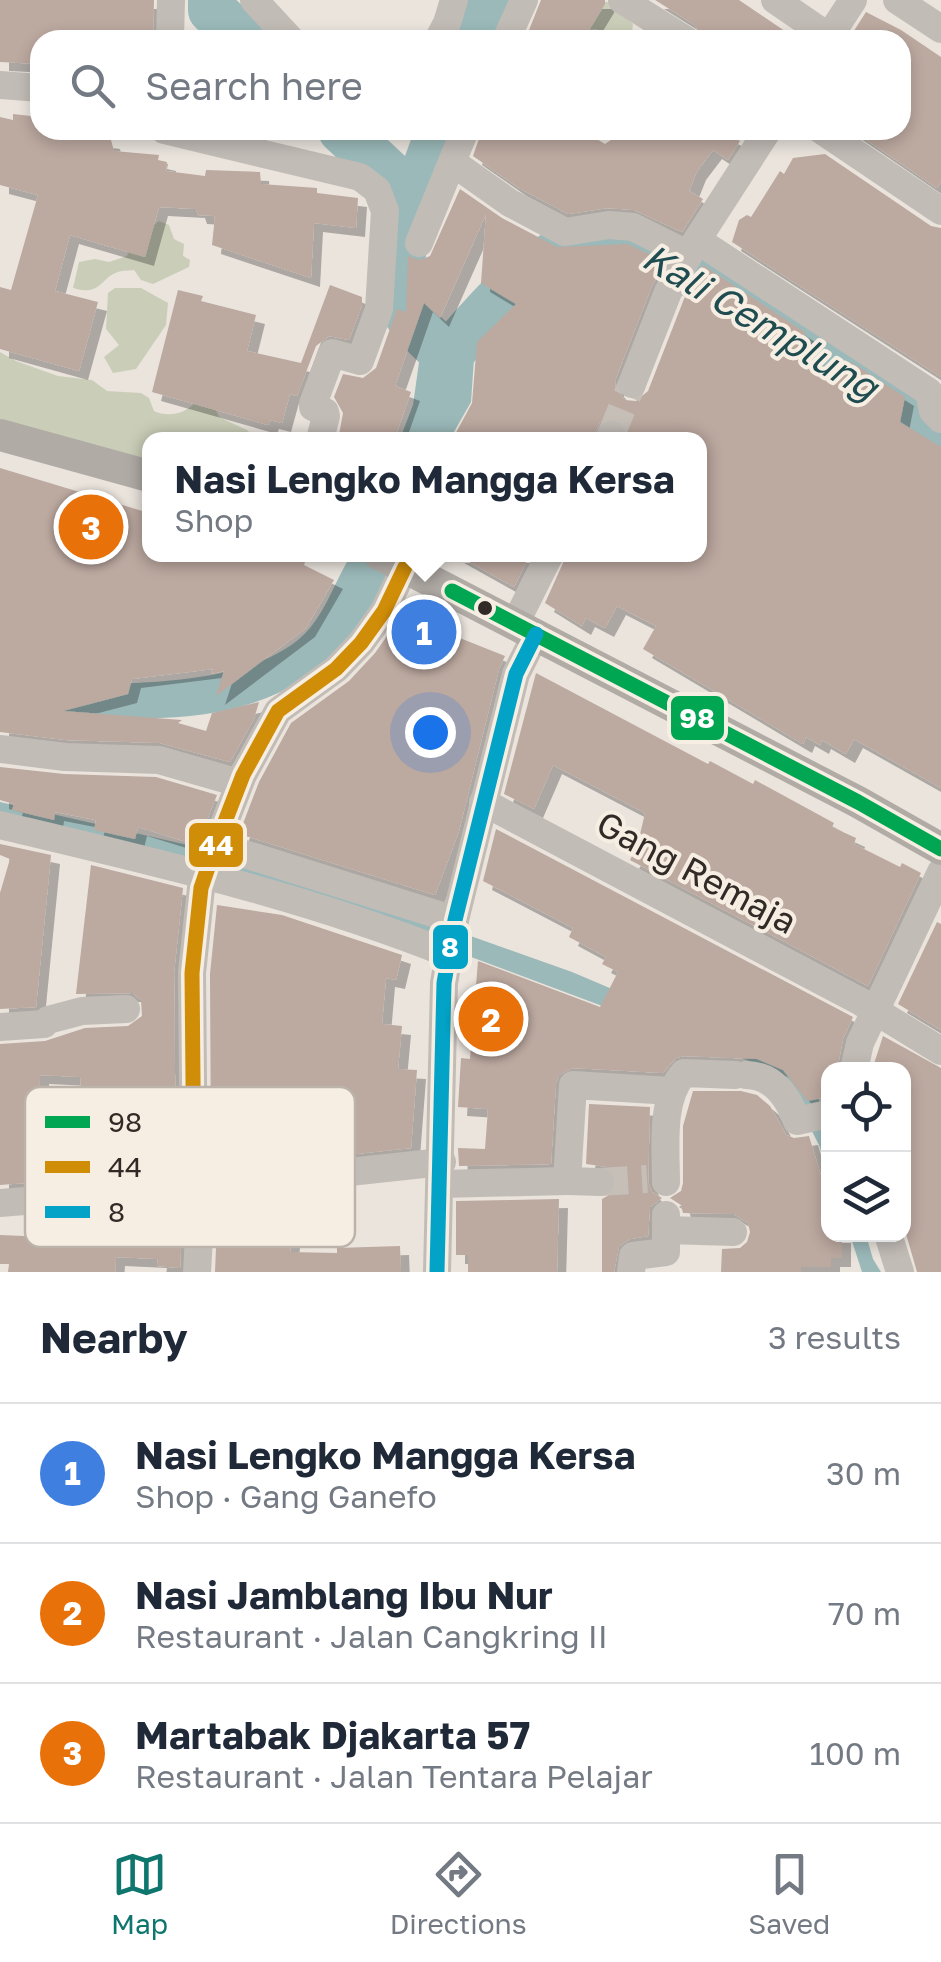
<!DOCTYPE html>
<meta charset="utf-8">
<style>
body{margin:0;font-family:"Golos Text",sans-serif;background:#f2f2f3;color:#1f2937}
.controls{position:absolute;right:30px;bottom:30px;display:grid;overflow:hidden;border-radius:20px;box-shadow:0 5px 15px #0003}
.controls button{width:90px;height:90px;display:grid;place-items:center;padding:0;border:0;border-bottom:2px solid #e0e1e3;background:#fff;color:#1f2937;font:50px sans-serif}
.you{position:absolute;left:430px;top:732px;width:35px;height:35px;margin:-25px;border:8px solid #fff;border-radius:50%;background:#1a73e8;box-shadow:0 0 0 15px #1a73e833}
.badge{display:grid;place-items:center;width:65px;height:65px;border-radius:50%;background:#0f766e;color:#fff;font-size:32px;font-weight:700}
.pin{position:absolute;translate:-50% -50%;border:5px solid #fff;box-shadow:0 2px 10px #0006}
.popup{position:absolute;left:142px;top:432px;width:565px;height:130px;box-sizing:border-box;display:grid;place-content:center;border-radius:20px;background:#fff;filter:drop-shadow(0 2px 8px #0005);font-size:32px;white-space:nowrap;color:#747a83}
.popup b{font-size:38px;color:#1f2937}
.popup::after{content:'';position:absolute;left:50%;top:100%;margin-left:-20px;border:20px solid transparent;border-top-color:#fff}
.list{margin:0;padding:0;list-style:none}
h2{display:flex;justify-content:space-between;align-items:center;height:130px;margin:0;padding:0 40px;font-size:42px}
h2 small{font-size:32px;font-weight:400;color:#747a83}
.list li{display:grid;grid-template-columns:65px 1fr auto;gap:30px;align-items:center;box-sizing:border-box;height:140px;padding:0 40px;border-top:2px solid #e0e1e3}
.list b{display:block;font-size:38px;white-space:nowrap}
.list p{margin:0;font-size:32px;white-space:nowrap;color:#747a83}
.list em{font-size:32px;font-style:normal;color:#747a83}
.icon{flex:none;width:55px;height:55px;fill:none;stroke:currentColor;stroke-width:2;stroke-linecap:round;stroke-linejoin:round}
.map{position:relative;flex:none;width:941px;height:1272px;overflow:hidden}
.search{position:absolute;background:#fff;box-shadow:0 5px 15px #0003;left:30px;right:30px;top:30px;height:110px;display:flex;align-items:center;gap:25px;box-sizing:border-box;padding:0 35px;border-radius:30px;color:#747a83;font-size:38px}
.sheet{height:550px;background:#fff}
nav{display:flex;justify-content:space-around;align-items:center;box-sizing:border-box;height:140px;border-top:2px solid #e0e1e3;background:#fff;font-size:28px;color:#747a83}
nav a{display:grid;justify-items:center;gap:5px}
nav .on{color:#0f766e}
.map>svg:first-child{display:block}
.green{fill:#caceb8}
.water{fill:#9bb9b9}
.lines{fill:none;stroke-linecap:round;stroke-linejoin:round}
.river{stroke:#9bb9b9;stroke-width:48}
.building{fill:#bca9a0;filter:url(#shadow)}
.minor-tunnel{stroke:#c5bfb8;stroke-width:28;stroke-dasharray:28 14;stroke-linecap:butt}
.minor{stroke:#c2bcb7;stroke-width:28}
.major{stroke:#b1aba6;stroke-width:32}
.bus-1-casing{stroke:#f7eee3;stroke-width:22}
.bus-2-casing{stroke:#f7eee3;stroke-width:22}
.bus-3-casing{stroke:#f7eee3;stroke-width:22}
.bus-1{stroke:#00a651;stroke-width:15}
.bus-2{stroke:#d08d08;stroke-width:15}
.bus-3{stroke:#02a3c6;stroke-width:15}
.bus-dot{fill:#322a26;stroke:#f7eee3;stroke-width:4}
.labels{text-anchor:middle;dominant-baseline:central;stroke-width:8;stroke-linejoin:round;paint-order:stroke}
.street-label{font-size:35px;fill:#322a26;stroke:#f7eee3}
.water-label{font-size:38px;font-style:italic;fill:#1e4c50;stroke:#f7eee3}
.key{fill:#f7eee3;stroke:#bcb3aa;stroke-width:2.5}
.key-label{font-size:28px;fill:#322a26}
.line-badge{stroke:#f7eee3;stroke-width:4}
.badge-label{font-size:28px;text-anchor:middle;font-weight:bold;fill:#fff}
</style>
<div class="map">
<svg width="941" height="1272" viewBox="0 0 941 1272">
<defs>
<filter id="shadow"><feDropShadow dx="9" dy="9" stdDeviation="0" flood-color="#0004"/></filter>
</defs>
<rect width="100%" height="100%" fill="#eae4dd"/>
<g class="green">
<polygon points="601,2 609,2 633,24 631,40 601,40 597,29 584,30"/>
<path d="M159,221L169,225L174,239L184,244L183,256L190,260L189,267L153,284L141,280L134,270C129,271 123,270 118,272C101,277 101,297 73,288L79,262L95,259L109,262L127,256L132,241Z"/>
<polygon points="141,288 168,303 166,325 136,369 113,373 104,357 119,345 106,329 108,293 115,288"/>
<path d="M0,352L16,361L58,376L92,380L107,391L141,393L149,398L154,411C167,417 185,415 195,402L216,410L219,417L247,430L256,439L149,440V474L0,430Z"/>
</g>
<g class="water">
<polygon points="448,329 475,344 471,402 450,439 400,439 413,405 421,348"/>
<path d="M351,555H402C348,675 268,720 137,718C116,717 88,721 68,716C45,711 21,693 0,682C82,683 252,697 310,628C327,608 337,577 351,555Z"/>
<polygon points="0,802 205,849 338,889 572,972 652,1006 728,1032 813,1088 828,1119 828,1172 819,1145 794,1096 752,1062 439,945 0,818"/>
<polygon points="850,1235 866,1235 873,1259 881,1272 862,1272"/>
</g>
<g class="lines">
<g class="river">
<polyline points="212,0 212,10 244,40"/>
<polyline points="475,40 491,0"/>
<polyline points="342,130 415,198"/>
<polyline points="440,130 404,229 398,302 420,330 447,356"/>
<path d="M447,356C492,308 544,235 619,238C644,239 704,281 727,296C798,341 870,386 941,432"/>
</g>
</g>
<g class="building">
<polygon points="0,0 154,0 153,40 40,40 40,64 0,62"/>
<polygon points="541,0 605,0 605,4 583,40 525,40"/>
<polygon points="655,0 739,0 798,40 703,40 695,25"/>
<polygon points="866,12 901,30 941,57 941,182 937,188 852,130 901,130 901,40 848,40"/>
<polygon points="13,114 40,117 40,130 111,140 114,151 159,155 158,160 167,162 166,171 205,176 206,170 260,172 261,184 317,188 317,193 358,198 356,228 314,223 311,278 212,245 215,216 198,215 196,209 159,207 145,257 70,235 55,291 98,302 79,371 0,349 0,287 11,290 38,195 0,185 0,117 13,120"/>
<polygon points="482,130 582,130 605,144 625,130 727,130 725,133 740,141 728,160 713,150 697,171 689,191 703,199 682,232 634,210 607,208 568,214 519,188 473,156"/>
<polygon points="825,154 931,226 941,228 941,377 732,242 739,220 747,215 751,217 780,171 784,174 793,158"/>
<polygon points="460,189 502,218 557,247 628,244 665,262 652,286 616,378 615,388 625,400 636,401 648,391 684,299 703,265 806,333 795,352 839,381 851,362 905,397 900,422 941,447 941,788 854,739 846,754 822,740 820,745 806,737 803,744 643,649 656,626 617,606 605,628 586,618 582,626 545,603 567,554 699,554 699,440 628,440 624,424 609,418 600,422 592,440 452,440 472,403 477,342 516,304 481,283 486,214 440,318 424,303 395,386 411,392 394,440 338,440 343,413 334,397 343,374 363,378 376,368 397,309 406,312 408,256 420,260 430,256"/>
<polygon points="330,285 362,297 362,305 349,340 329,336 316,346 297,396 290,394 282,423 270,420 268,425 152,392 178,290 203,296 201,301 256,315 247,351 301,363"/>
<polygon points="0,468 149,513 149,554 285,554 305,562 304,565 334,580 306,628 216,696 224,671 211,674 213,669 132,679 128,694 63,711 182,720 178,723 206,731 212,713 259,702 254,719 230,762 160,743 66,740 0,732"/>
<polygon points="455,554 530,554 514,587"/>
<polygon points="402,615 505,656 499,669 459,831 435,895 239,834 259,782 291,723 349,681 375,653"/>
<polygon points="536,673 708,764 710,761 753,784 755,780 834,823 832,827 856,838 854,844 900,867 902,863 921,873 868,986 630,860 637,847 645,813 553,765 534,809 504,794"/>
<polygon points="0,767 64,774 156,777 217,795 197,845 138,827 135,839 94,830 96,820 55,812 54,820 12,810 14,804 0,800"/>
<polygon points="496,829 853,1017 843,1039 837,1070 828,1070 828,1097 807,1101 783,1070 757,1059 684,1056 676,1058 663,1073 573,1068 559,1075 556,1083 551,1164 459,1166 458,1148 485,1149 488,1109 458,1107 461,1058 470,1059 478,961 600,1007 618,972 602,964 606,957 569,937 573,928 483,881"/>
<polygon points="0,844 51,855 36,1007 0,1009 0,893 10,859 0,855"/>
<polygon points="91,865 183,888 174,973 176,1171 83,1179 86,1127 79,1127 81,1077 40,1075 37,1182 0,1185 0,1044 45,1041 85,1028 128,1026 142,1016 141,1000 133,993 76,994"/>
<polygon points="217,905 282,915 402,955 396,980 386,978 382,1024 402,1026 398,1069 417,1070 411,1148 355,1154 306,1152 306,1159 229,1166 230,1156 211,1155 210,974"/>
<polygon points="937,922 941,924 941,1030 898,1004"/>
<polygon points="883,1036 941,1068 941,1272 917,1272 904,1227 904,1070 872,1070"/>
<polygon points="693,1091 741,1091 757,1095 770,1106 786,1135 794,1138 809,1136 828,1199 828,1234 842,1234 842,1258 831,1258 831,1267 801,1267 801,1272 721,1272 722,1249 740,1248 747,1242 750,1232 748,1223 734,1214 683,1213 681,1205 670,1198 681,1191 683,1183 683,1126"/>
<polygon points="589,1104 650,1107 648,1182 652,1192 662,1198 650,1207 648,1236 630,1239 619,1246 614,1272 602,1272 602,1199 614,1192 617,1182 608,1167 586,1164"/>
<polygon points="294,1196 290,1252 337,1253 337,1248 400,1246 401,1272 215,1272 217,1223 257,1225 259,1199"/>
<polygon points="559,1199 557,1272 468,1272 468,1255 456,1255 456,1201"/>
<polygon points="183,1205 180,1268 157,1266 158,1259 116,1257 115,1272 8,1272 9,1264 0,1264 0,1235 48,1237 50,1216"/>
</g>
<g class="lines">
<g class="minor-tunnel">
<polyline points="611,435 632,384"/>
<polyline points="600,1182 647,1179"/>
</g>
<g class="minor">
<polyline points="254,0 291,40"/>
<polyline points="622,0 686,40"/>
<polyline points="775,0 829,37"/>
<polyline points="897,0 941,29"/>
<polyline points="170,40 171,0"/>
<polyline points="438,40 447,23 454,0"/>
<polyline points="506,40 524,0"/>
<polyline points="827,40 853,0"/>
<polyline points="0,85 40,88"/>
<polyline points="164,130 360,177 377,190 385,211 379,309 360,361 332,353 313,404 313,407 325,412 326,416 320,440"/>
<polyline points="821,130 941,211"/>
<polyline points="452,162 510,203 565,232 609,225 633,227 689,255"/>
<polyline points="697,240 929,392 933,411 941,419"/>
<polyline points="419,243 465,130"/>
<polyline points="632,384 668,292 697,240 768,130"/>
<polyline points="609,440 611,435"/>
<polyline points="515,624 550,554"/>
<polyline points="0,749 65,757 159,760 239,783"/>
<polyline points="483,802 861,1002 941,1051"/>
<path d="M0,825C151,861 305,896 449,954"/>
<polyline points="216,845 455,920"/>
<polyline points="0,1027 44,1024 48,1020 82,1011 126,1009"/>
<polyline points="854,1070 860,1043 941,872"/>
<path d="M746,1075C773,1075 788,1097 797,1121L828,1114"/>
<polyline points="600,1182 567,1181 573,1085 671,1091"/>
<path d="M666,1182C666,1148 660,1099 684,1073L735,1075"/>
<polyline points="441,1184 567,1181"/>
<polyline points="194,1186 192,973 201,888 214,850 243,775 278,711 336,669 361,643 384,611 405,567"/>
<polyline points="0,1203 266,1181 442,1162"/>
<polyline points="666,1230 733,1232"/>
<polyline points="888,1234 900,1272"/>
<polyline points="197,1272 202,1186"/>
<polyline points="437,1272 444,983 455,920 516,674 536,634"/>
<polyline points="631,1272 633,1256 666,1252 666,1215"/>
</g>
<g class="major">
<polyline points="0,435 149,476"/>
<polyline points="379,554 858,802 941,849"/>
</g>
<defs>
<polyline id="bus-1" points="452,591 858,802 941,849"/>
<polyline id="bus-2" points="194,1186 192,973 201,888 214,850 243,775 278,711 336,669 361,643 384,611 405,567"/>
<polyline id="bus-3" points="437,1272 444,983 455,920 516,674 536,634"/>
</defs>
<use href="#bus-1" class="bus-1-casing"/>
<use href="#bus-2" class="bus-2-casing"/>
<use href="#bus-3" class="bus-3-casing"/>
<use href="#bus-1" class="bus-1"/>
<use href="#bus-2" class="bus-2"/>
<use href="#bus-3" class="bus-3"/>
</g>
<circle class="bus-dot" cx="485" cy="608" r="9"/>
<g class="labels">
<g class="street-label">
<text transform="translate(697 872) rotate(28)">Gang Remaja</text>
</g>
<g class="water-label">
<text transform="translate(761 321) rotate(31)">Kali Cemplung</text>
</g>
</g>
<rect x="25" y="1087" width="330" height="160" rx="15" class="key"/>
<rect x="45" y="1116" width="45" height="12" fill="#00a651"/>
<rect x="45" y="1161" width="45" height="12" fill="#d08d08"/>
<rect x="45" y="1206" width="45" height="12" fill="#02a3c6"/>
<g class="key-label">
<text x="108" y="1132">98</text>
<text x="108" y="1177">44</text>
<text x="108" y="1222">8</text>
</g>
<g class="line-badge">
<rect x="669" y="694" width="57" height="48" rx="10" fill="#00a651"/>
<rect x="187" y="821" width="58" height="48" rx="10" fill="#d08d08"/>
<rect x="431" y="923" width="39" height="48" rx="10" fill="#02a3c6"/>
</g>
<g class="badge-label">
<text x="697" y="728">98</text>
<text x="216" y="855">44</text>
<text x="450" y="957">8</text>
</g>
</svg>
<div class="controls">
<button><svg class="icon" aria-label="locate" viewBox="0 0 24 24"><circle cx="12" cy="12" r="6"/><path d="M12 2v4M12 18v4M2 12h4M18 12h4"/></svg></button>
<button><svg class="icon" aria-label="layers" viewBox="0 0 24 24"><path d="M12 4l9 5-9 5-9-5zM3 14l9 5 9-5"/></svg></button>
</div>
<div class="you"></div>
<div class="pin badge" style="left:424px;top:632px;background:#3f7fe0">1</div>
<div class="popup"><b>Nasi Lengko Mangga Kersa</b>Shop</div>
<div class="pin badge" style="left:491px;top:1019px;background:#e8710a">2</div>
<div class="pin badge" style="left:91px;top:527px;background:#e8710a">3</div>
<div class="search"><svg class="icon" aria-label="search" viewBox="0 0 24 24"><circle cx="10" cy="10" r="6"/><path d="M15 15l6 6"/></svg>Search here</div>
</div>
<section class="sheet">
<h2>Nearby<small>3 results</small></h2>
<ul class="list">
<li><span class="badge" style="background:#3f7fe0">1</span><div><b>Nasi Lengko Mangga Kersa</b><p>Shop · Gang Ganefo</p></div><em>30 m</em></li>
<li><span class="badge" style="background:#e8710a">2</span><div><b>Nasi Jamblang Ibu Nur</b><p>Restaurant · Jalan Cangkring II</p></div><em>70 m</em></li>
<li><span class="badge" style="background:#e8710a">3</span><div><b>Martabak Djakarta 57</b><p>Restaurant · Jalan Tentara Pelajar</p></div><em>100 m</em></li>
</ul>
</section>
<nav>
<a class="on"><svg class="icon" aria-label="map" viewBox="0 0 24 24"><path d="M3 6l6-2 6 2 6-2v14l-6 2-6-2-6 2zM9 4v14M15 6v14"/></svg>Map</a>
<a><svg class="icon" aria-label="directions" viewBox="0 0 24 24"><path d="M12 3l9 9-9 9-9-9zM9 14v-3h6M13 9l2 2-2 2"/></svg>Directions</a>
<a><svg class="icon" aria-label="saved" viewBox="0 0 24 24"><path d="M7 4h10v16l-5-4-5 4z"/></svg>Saved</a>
</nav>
